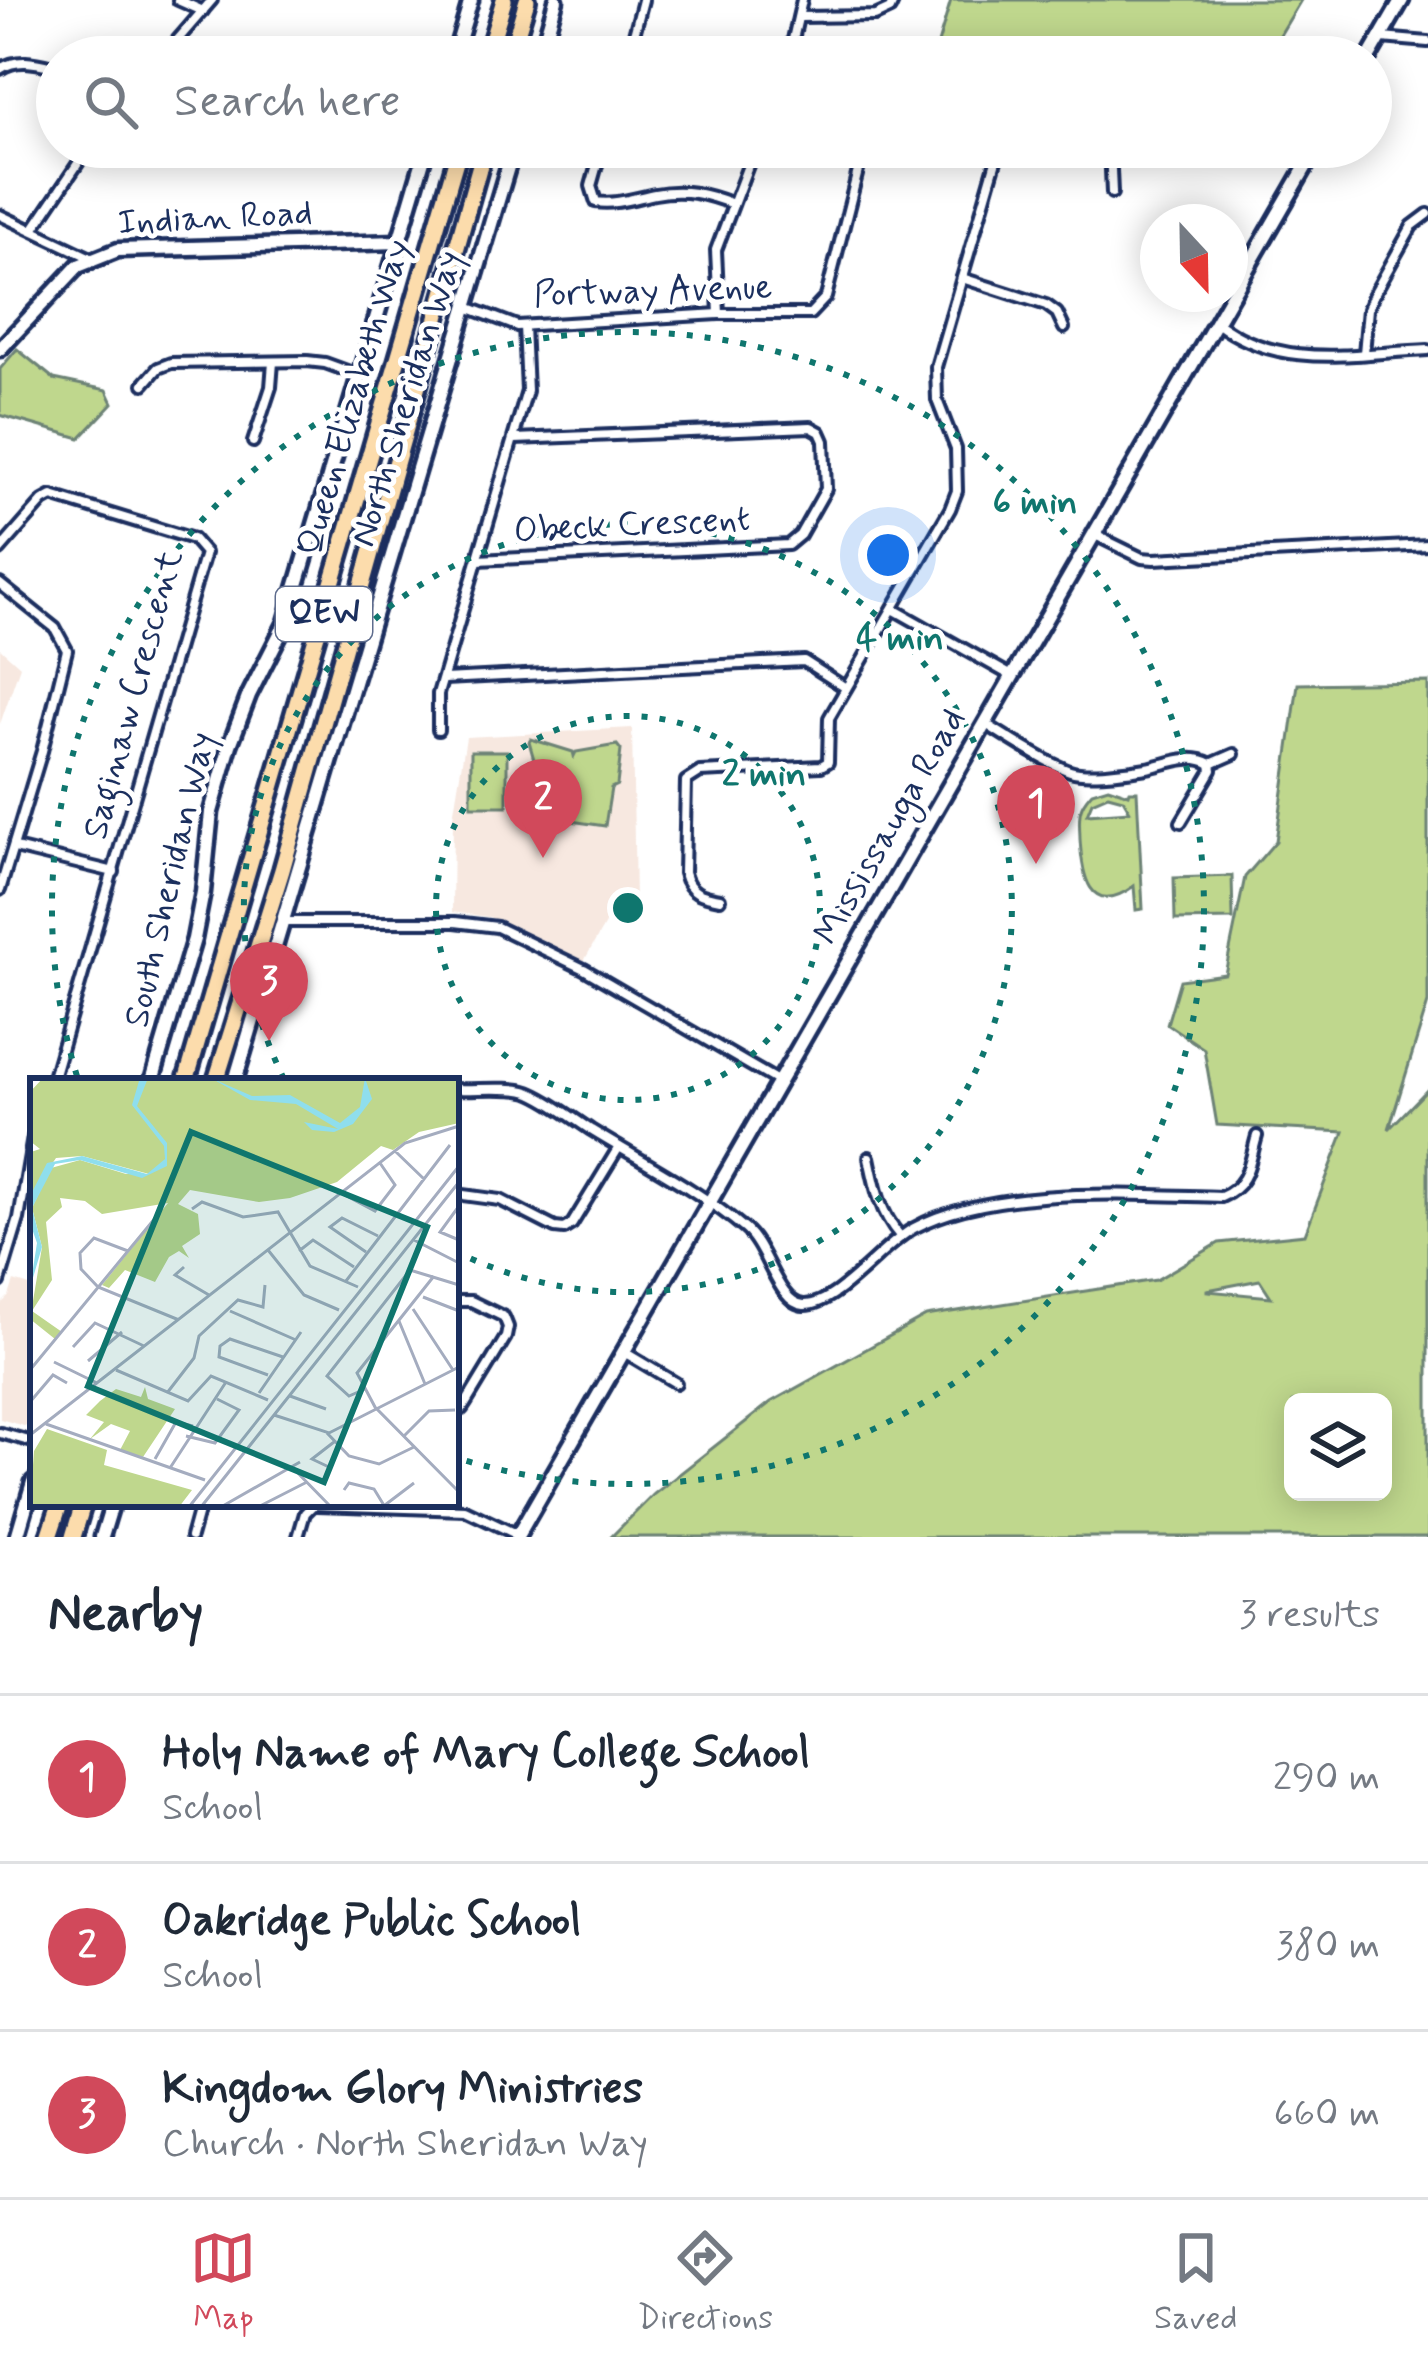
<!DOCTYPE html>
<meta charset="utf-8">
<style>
body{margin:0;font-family:Mynerve,sans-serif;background:#f2f2f3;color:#1f2937}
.controls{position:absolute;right:36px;bottom:36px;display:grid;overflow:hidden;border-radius:18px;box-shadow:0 6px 30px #0003}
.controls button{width:108px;height:108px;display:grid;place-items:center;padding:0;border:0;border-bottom:3px solid #e0e1e3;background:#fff;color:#1f2937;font:60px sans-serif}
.compass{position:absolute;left:1140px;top:204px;width:108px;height:108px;border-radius:50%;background:#fff;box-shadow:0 6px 30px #0003;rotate:158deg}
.you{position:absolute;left:888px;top:555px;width:42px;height:42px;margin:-30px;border:9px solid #fff;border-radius:50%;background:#1a73e8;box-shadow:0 0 0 18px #1a73e833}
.badge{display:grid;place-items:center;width:78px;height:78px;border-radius:50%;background:#d1495b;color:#fff;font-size:39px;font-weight:700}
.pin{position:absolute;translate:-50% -99px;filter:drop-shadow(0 3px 6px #0008)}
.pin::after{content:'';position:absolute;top:63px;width:42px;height:36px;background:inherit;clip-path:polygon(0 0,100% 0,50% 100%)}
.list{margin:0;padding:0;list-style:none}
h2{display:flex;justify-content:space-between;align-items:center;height:156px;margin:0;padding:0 48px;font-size:51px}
h2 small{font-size:39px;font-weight:400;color:#747a83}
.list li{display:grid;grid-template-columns:78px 1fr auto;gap:36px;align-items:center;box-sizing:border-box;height:168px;padding:0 48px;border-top:3px solid #e0e1e3}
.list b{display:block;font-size:45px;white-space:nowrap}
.list p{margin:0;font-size:39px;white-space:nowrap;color:#747a83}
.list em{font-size:39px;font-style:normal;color:#747a83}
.icon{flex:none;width:66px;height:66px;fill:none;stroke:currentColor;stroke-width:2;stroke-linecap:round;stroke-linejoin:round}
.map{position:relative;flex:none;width:1428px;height:1537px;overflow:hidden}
.search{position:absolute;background:#fff;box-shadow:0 6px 30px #0003;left:36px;right:36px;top:36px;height:132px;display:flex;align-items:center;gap:30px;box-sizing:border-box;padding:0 42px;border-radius:66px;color:#747a83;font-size:45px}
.sheet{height:660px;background:#fff}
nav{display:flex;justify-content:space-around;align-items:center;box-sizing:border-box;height:168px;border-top:3px solid #e0e1e3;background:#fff;font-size:33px;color:#747a83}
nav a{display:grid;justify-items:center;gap:6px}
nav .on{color:#d1495b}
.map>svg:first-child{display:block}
.built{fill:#f7e8e0}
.green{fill:#bfd78d;stroke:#6d8376;stroke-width:3;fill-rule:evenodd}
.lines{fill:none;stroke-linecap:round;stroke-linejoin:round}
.street-casing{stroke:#1b2f5e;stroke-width:16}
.secondary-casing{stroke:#1b2f5e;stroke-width:21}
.highway-casing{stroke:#1b2f5e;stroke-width:24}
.street{stroke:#fff;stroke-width:8}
.secondary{stroke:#fff;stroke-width:12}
.highway{stroke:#fcdcac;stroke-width:15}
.ring{fill:none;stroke:#0f766e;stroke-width:6;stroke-dasharray:6 12}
.labels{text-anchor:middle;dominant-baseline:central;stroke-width:10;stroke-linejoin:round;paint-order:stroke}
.shield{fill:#fff;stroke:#5f6d8e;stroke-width:3}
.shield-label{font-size:33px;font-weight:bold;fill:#1b2f5e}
.street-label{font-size:36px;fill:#1b2f5e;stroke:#fff}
.inset-road{fill:none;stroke:#a4acbf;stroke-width:3}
.view{fill:#0f766e;fill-opacity:0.15;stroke:#0f766e;stroke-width:6}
.inset-edge{fill:none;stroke:#1b2f5e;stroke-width:6}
.centre{fill:#0f766e;stroke:#fff;stroke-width:6}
.ring-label{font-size:36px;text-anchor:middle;font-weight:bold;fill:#0f766e;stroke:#fff;stroke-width:10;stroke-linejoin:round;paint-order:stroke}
</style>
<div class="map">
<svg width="1428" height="1537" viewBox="0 0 1428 1537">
<rect width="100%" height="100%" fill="#fff"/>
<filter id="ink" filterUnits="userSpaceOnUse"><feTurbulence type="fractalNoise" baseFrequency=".00833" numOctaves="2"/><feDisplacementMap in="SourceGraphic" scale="24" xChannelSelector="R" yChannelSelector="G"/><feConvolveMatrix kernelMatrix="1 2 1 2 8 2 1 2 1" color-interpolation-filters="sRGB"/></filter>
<g filter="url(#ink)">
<g class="built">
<polygon points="0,648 20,666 0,724"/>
<polygon points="632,728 635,899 626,922 606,922 584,961 489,917 452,912 453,817 466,737"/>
<polygon points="14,1281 33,1287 33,1422 24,1426 0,1419 0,1305 9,1296"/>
</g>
<g class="green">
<polygon points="951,0 1301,0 1274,45 1126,54 1125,57 934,57"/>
<polygon points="17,349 54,379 107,390 113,403 80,438 0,415 0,369"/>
<path d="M1428,682V1003L1389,1129L1428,1089V1537H611L654,1494L771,1402L926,1316L1156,1280L1219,1243L1305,1234L1344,1132L1217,1125L1204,1049L1167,1024L1180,980L1225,974L1245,877L1276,841L1298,684ZM1260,1280L1271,1297L1207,1291V1290ZM1293,1402H1383V1492H1293Z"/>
<polygon points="531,739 573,752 574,756 576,752 617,745 621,750 617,785 611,788 605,826 524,814 531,770 537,770 529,742"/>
<rect x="471" y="751" width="36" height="55"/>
<path d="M1108,787L1129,794L1130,791H1137L1143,909L1136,910L1134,886C1088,919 1082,873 1080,839C1080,829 1078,818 1081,809C1083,802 1087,798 1092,792ZM1108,795L1123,799L1130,811L1087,814L1092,802Z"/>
<polygon points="1232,876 1233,919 1175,920 1174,878"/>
</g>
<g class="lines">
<defs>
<g id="street">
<polyline points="178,0 203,11"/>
<polyline points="799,17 875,16 890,9 894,0"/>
<polyline points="1382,38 1428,42"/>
<polyline points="167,52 212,0"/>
<polyline points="628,57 643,0"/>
<polyline points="789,57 802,0"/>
<path d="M0,69C18,57 37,63 57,68"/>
<path d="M602,147L591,186L596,202C616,205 635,198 655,194C684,188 707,194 733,204"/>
<polyline points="1110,147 1112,193"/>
<polyline points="0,215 91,258"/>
<polyline points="33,230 89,147"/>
<polyline points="962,278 1046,305 1057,313 1064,328"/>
<polyline points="467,307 517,326 719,314 810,314 826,297 864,147"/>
<polyline points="719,314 716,250 755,147"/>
<path d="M1217,323C1281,371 1354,353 1428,350"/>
<polyline points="1364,353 1368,309 1373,296 1412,226 1428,214"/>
<polyline points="144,384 158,368 171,363 307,361 325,363 358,375"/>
<polyline points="253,442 271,387 273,362"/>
<polyline points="1095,535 1142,558 1154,559 1428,545"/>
<polyline points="0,550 43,501 52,496 193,539 205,553 52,1081"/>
<polyline points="478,560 788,545 800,535 826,489 824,441 820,432 811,427 515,439"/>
<polyline points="0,584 55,628 67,650 42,751 0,890"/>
<polyline points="893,609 1012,676"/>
<polyline points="444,679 804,661 846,688"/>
<path d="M986,724C1008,738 1046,763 1070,771C1088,777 1128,771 1147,768C1168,764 1190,752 1211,764L1212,770L1181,822"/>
<polyline points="438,730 438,694 527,391 524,326"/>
<polyline points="1211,764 1234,754"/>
<polyline points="15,848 114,872"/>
<path d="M720,899C702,896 689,893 684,873L686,781L700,772L821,766L828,762L829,718L950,509L957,491L956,449L937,400L936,367L1000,147"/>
<polyline points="284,922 455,922 497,927 584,969 779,1082"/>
<path d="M456,1089C476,1090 511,1086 529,1092C548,1099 574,1119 591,1130C643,1162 699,1190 745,1229C767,1247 778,1304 804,1305C837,1306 882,1245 914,1228C993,1185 1132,1195 1221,1197C1249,1186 1249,1163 1257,1136"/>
<path d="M869,1157C875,1187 880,1213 900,1236"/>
<polyline points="456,1194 500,1200 555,1228 564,1229 572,1224 619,1147"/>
<polyline points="0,1282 19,1219 33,1137"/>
<polyline points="456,1301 471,1301 504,1317 508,1327 506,1337 466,1403 462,1409 456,1410"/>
<polyline points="624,1352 676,1383"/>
<polyline points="0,1433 33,1442"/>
<polyline points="191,1537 200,1504"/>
<polyline points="298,1537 305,1513 313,1505 318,1505 465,1510 518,1535"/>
</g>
<g id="secondary">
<polyline points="454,57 471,0"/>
<polyline points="540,57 556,0"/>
<polyline points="1369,57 1402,0"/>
<polyline points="0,349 78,266 118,250 399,242"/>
<polyline points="152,1081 194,939 203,892 211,812 230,745 249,695 286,622 427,147"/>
<polyline points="235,1081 514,147"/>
<polyline points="17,1537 33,1482"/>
<polyline points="102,1537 112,1504"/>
<polyline points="517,1537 1317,147"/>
</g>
<g id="highway">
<polyline points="487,57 504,0"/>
<polyline points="510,57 527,0"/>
<polyline points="186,1081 460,147"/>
<polyline points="216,1081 282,870 485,147"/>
<polyline points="49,1537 60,1504"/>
<polyline points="73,1537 83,1504"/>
</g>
</defs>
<use href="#street" class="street-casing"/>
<use href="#secondary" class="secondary-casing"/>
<use href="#highway" class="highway-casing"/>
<use href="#street" class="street"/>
<use href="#secondary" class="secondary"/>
<use href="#highway" class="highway"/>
</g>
</g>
<g class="ring">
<circle cx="628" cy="908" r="192"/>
<path d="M284 1079A384 384 0 1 1 457 1252"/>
<path d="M77 1076A576 576 0 1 1 460 1459"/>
</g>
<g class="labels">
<rect class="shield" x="276" y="587" width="96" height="54" rx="9"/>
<g class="shield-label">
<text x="324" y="614">QEW</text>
</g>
<g class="street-label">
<text transform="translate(215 219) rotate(-3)">Indian Road</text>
<text transform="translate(653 292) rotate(-2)">Portway Avenue</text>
<text transform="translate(355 398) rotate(-74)">Queen Elizabeth Way</text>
<text transform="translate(408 399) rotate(-73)">North Sheridan Way</text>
<text transform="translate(632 526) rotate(-3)">Obeck Crescent</text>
<text transform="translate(134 695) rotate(-75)">Saginaw Crescent</text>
<text transform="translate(891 827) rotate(-60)">Mississauga Road</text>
<text transform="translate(171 880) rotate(-77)">South Sheridan Way</text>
</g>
</g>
<g transform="translate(30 1078)">
<rect width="429" height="429" fill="#fff"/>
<path d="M13,0H429V45L389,54L363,72L351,68L307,104L260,120L229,124L160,112L148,126L168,136L170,156L152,168L159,180L149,173L139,179L125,204L95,192L79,210L72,207L138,125L72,136L55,123L30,120L32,129L16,144L22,202L2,233L32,254L25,261L0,241L12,169L2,130L21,90L50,82L96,96H119L52,78L26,80L0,118L1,74L10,71L0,63V14ZM115,309L118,321L145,331L113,379L90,372L100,353L81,346L60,361L74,344L56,337L70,323L86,311L111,319ZM17,351L77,372L74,387L162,412L149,429H0L4,373Z" fill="#bfd78d"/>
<path d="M118,0L107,28L137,65V88L112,100L50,82L25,86L2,130L12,169L0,210L7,165L0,145V118L17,85L52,78L117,96L135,81L134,68L102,27L109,3ZM181,0L222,18L260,17L310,45L330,29L335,0L342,21L323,46L304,54L282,52L274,44L308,51L266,26L220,22Z" fill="#8fdeed"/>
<path class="inset-road" d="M365,73L394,101M311,115L345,133L365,107L350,85M429,128L410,154L429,162M162,131L172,124L213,139L248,134L280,188L328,209M384,162L429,185M238,172L274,217L309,232M98,173L64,160L50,175L51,191L68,209L149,242M269,173L283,162L324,189M336,174L300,149L312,140L348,158M154,189L145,197L179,217M404,198L327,295L345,329L429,414M316,203L420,67M393,219L429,233M383,231L423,292M200,233L266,262M369,243L395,306M43,269L65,245L114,268M58,283L92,254M24,284L67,305M0,292L126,139M86,292L158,323L181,298L238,322M238,297L189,279L190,268L200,261L253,279M335,311L319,318L297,298L380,192L429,207M137,315L164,280L169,258L208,222L233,229L235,207M229,315L271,254M260,318L296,331M0,324L23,297L37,305M244,337L299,355L429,289M16,346L175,402M297,355L319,378L349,386L384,369M0,357L375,65L429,48M156,358L185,365L209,332L187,321M374,358L399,333L425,332M125,381L146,344L163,348M261,388L301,429M140,390L196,304M301,390L282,381L304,364M314,412L319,405L344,411L355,429M355,427L384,405M159,429L429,88M171,429L429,104M191,429L270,384M228,429L277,404"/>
<path class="view" d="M161,54L397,149L294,404L58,308Z"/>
<rect width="429" height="429" class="inset-edge"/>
</g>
<circle cx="628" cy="908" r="18" class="centre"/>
<g class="ring-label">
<text x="1035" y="513">6 min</text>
<text x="900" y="649">4 min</text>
<text x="764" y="785">2 min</text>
</g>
</svg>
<div class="controls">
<button><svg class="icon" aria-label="layers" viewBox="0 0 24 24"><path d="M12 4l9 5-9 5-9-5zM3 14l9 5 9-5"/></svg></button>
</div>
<svg class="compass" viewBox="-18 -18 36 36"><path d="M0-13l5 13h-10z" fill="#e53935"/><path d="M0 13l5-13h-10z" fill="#747a83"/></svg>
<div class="you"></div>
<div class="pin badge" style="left:1036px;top:864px">1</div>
<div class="pin badge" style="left:543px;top:858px">2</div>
<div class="pin badge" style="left:269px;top:1041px">3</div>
<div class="search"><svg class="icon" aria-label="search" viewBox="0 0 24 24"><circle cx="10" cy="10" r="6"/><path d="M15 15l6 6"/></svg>Search here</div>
</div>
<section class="sheet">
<h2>Nearby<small>3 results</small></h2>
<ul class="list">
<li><span class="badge">1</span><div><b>Holy Name of Mary College School</b><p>School</p></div><em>290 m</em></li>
<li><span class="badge">2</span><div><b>Oakridge Public School</b><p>School</p></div><em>380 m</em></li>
<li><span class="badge">3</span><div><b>Kingdom Glory Ministries</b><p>Church · North Sheridan Way</p></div><em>660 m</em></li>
</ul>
</section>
<nav>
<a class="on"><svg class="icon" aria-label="map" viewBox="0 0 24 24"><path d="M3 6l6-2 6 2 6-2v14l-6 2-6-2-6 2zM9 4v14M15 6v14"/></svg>Map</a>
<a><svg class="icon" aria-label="directions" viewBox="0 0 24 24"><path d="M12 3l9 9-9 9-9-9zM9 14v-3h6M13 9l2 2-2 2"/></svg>Directions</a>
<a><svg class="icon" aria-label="saved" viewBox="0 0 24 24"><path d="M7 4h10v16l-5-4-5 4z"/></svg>Saved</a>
</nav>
